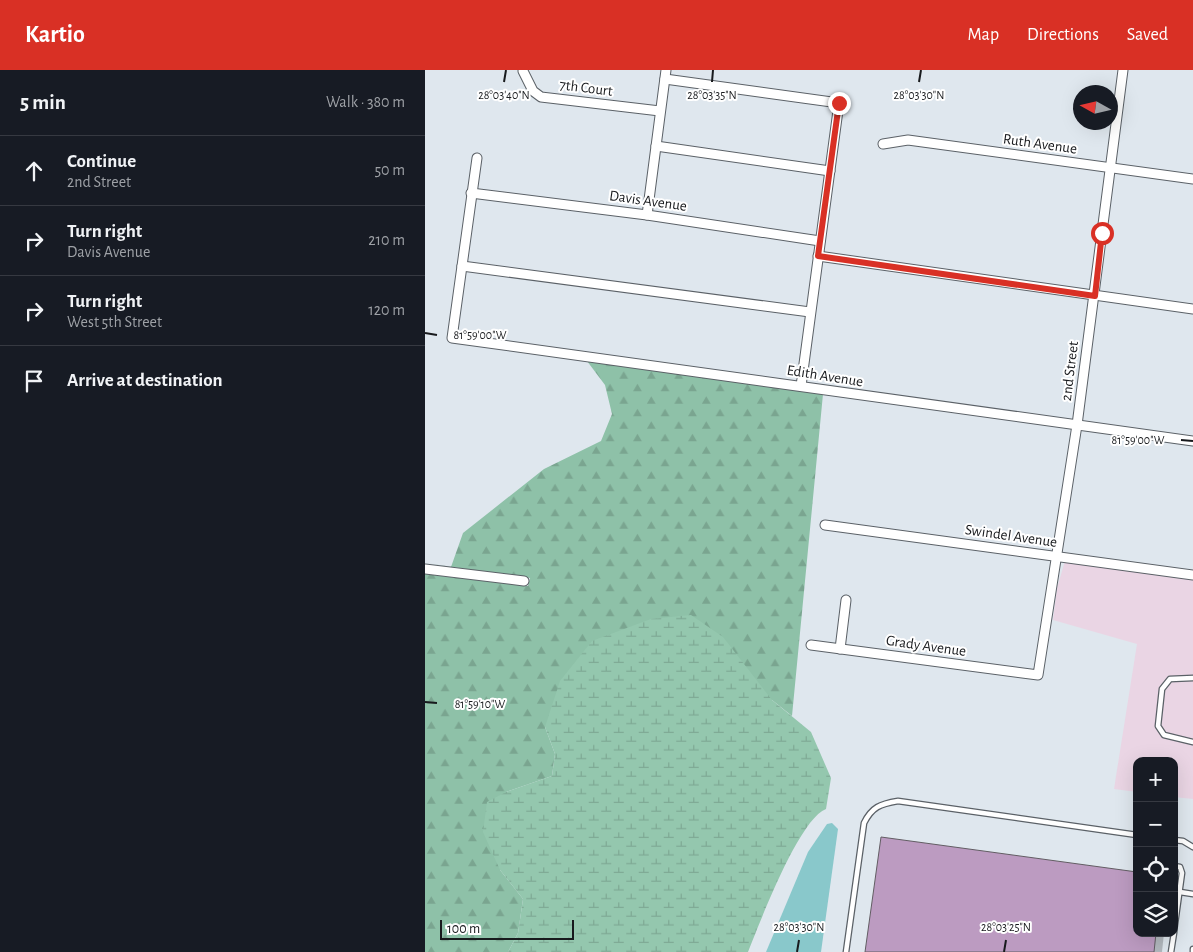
<!DOCTYPE html>
<meta charset="utf-8">
<style>
body{margin:0;font-family:"Alegreya Sans",sans-serif;background:#20242c;color:#f1f3f6}
.controls{position:absolute;right:15px;bottom:15px;display:grid;overflow:hidden;border-radius:10px;box-shadow:0 5px 20px #0002}
.controls button{width:45px;height:45px;display:grid;place-items:center;padding:0;border:0;border-bottom:1px solid #363941;background:#171b24;color:#f1f3f6;font:25px sans-serif}
.compass{position:absolute;left:648px;top:15px;width:45px;height:45px;border-radius:50%;background:#171b24;box-shadow:0 5px 20px #0002;rotate:278deg}
.scale{position:absolute;left:15px;bottom:12px;width:134px;box-sizing:border-box;padding-left:5px;border:2px solid #181a1d;border-top:0;font-size:14px;line-height:18px;white-space:nowrap;color:#181a1d;-webkit-text-stroke:4px #fff;paint-order:stroke}
.stop{position:absolute;width:15px;height:15px;margin:-11px;border:4px solid #d93025;border-radius:50%;background:#fff}
.stop.end{background:#d93025;border-color:#fff;box-shadow:0 1px 5px #0008}
.list{margin:0;padding:0;list-style:none}
h2{display:flex;justify-content:space-between;align-items:center;height:65px;margin:0;padding:0 20px;font-size:21px}
h2 small{font-size:16px;font-weight:400;color:#9ea1a6}
.list li{display:grid;grid-template-columns:32px 1fr auto;gap:15px;align-items:center;box-sizing:border-box;height:70px;padding:0 20px;border-top:1px solid #363941}
.list b{display:block;font-size:19px;white-space:nowrap}
.list p{margin:0;font-size:16px;white-space:nowrap;color:#9ea1a6}
.list em{font-size:16px;font-style:normal;color:#9ea1a6}
.icon{flex:none;width:28px;height:28px;fill:none;stroke:currentColor;stroke-width:2;stroke-linecap:round;stroke-linejoin:round}
.map{position:relative;flex:none;width:768px;height:882px;overflow:hidden}
header{display:flex;align-items:center;gap:30px;box-sizing:border-box;height:70px;padding:0 25px;background:#d93025;color:#fff}
header strong{font-size:24px}
nav{display:flex;gap:28px;margin-inline-start:auto;font-size:18px}
main{display:flex}
aside{flex:1;background:#171b24}
.map>svg:first-child{display:block}
.commercial{fill:#ead5e4}
.forest{fill:url(#forest-firs)}
.wetland{fill:url(#wetland-marsh)}
.water{fill:#89c8cb}
.shadow{fill:#0003}
.building{fill:#bc9bc1;stroke:#625d63}
.lines{fill:none;stroke-linecap:round;stroke-linejoin:round}
.lane-casing{stroke:#5b6167;stroke-width:7}
.street-casing{stroke:#5b6167;stroke-width:11}
.lane{stroke:#fff;stroke-width:4.5}
.street{stroke:#fff;stroke-width:9}
.route{stroke:#d93025;stroke-width:6}
.ticks{fill:none;stroke:#181a1d;stroke-width:2}
.labels{text-anchor:middle;dominant-baseline:central;stroke-width:4;stroke-linejoin:round;paint-order:stroke}
.street-label{font-size:15px;fill:#181a1d;stroke:#fff}
.ticks-label{font-size:12px;text-anchor:middle;fill:#181a1d;stroke:#fff;stroke-width:4;stroke-linejoin:round;paint-order:stroke}
</style>
<header>
<strong>Kartio</strong>
<nav><a>Map</a><a>Directions</a><a>Saved</a></nav>
</header>
<main>
<aside>
<h2>5 min<small>Walk · 380 m</small></h2>
<ul class="list">
<li><svg class="icon" aria-label="ahead" viewBox="0 0 24 24"><path d="M12 20V5M6 11l6-6 6 6"/></svg><div><b>Continue</b><p>2nd Street</p></div><em>50 m</em></li>
<li><svg class="icon" aria-label="right" viewBox="0 0 24 24"><path d="M7 20v-9h11M14 6l5 5-5 5"/></svg><div><b>Turn right</b><p>Davis Avenue</p></div><em>210 m</em></li>
<li><svg class="icon" aria-label="right" viewBox="0 0 24 24"><path d="M7 20v-9h11M14 6l5 5-5 5"/></svg><div><b>Turn right</b><p>West 5th Street</p></div><em>120 m</em></li>
<li><svg class="icon" aria-label="arrive" viewBox="0 0 24 24"><path d="M6 21V4h12l-3 4 3 4H6"/></svg><div><b>Arrive at destination</b></div></li>
</ul>
</aside>
<div class="map">
<svg width="768" height="882" viewBox="0 0 768 882">
<defs>
<pattern id="forest-firs" width="22" height="20" patternUnits="userSpaceOnUse" patternTransform="scale(1.25)"><rect width="22" height="20" fill="#8ec1a8"/><path d="M5 1l3.5 6h-7zM16 11l3.5 6h-7z" fill="#7aa590"/></pattern>
<pattern id="wetland-marsh" width="20" height="14" patternUnits="userSpaceOnUse" patternTransform="scale(1.25)"><rect width="20" height="14" fill="#94c7ae"/><path d="M1 5h8M5 5V1M11 12h8M15 12V8" fill="none" stroke="#7faa95"/></pattern>
</defs>
<rect width="100%" height="100%" fill="#dfe7ee"/>
<polygon class="commercial" points="640,491 768,510 768,729 749,727 749,691 712,691 712,722 689,719 712,574 628,550 632,518"/>
<polygon class="forest" points="162,291 398,324 367,646 347,630 120,657 130,684 127,706 81,722 75,800 98,829 93,863 83,882 0,882 0,504 103,516 105,508 0,493 26,497 38,463 119,399 176,371 187,344 180,315"/>
<path class="wetland" d="M266,545L298,567L347,630L386,662L406,708L401,739C374,749 335,852 323,882H83L93,863L98,829L75,800L58,762L62,732L81,722L127,706L130,684L120,657L135,611L167,571L226,549Z"/>
<polygon class="water" points="407,753 413,759 396,882 341,882 383,782 402,754"/>
<polygon class="shadow" points="712,863 739,863 737,882 441,882"/>
<polygon class="building" points="456,767 712,802 712,863 731,863 729,882 440,882"/>
<g class="lines">
<defs>
<g id="lane">
<polyline points="768,608 745,609 737,619 733,656 739,665 768,672"/>
<polyline points="749,770 758,771 768,777"/>
<polyline points="749,796 755,797 757,803 749,861"/>
<polyline points="755,822 768,824"/>
<path d="M421,882L439,753C447,737 455,734 473,731L712,765"/>
<polyline points="746,882 749,863"/>
<polyline points="768,882 768,879"/>
</g>
<g id="street">
<polyline points="98,1 108,21 116,27 235,41"/>
<polyline points="240,9 414,33 376,316"/>
<polyline points="458,74 483,70 768,109"/>
<polyline points="231,76 405,101"/>
<polyline points="52,88 27,268 768,371"/>
<polyline points="46,123 222,145 395,171"/>
<polyline points="222,145 241,0"/>
<polyline points="393,186 768,239"/>
<polyline points="37,196 385,242"/>
<polyline points="400,455 768,505"/>
<polyline points="0,499 99,511"/>
<polyline points="386,575 613,605 652,355 698,0"/>
<polyline points="415,579 421,530"/>
</g>
</defs>
<use href="#lane" class="lane-casing"/>
<use href="#street" class="street-casing"/>
<use href="#lane" class="lane"/>
<use href="#street" class="street"/>
</g>
<g class="lines">
<polyline class="route" points="414,33 393,186 670,226 677,163"/>
</g>
<path class="ticks" d="M79,12L81,0M287,12L288,0M494,12L496,0M0,263L12,265M756,370L768,371M0,632L12,633M372,882L374,870M579,882L581,870"/>
<g class="labels">
<g class="street-label">
<text transform="translate(161 18) rotate(7)">7th Court</text>
<text transform="translate(615 74) rotate(8)">Ruth Avenue</text>
<text transform="translate(223 131) rotate(8)">Davis Avenue</text>
<text transform="translate(645 301) rotate(-83)">2nd Street</text>
<text transform="translate(400 306) rotate(9)">Edith Avenue</text>
<text transform="translate(586 466) rotate(8)">Swindel Avenue</text>
<text transform="translate(501 576) rotate(8)">Grady Avenue</text>
</g>
</g>
<g class="ticks-label">
<text x="79" y="29">28°03'40"N</text>
<text x="287" y="29">28°03'35"N</text>
<text x="494" y="29">28°03'30"N</text>
<text x="55" y="269">81°59'00"W</text>
<text x="713" y="374">81°59'00"W</text>
<text x="55" y="638">81°59'10"W</text>
<text x="374" y="861">28°03'30"N</text>
<text x="581" y="861">28°03'25"N</text>
</g>
</svg>
<div class="controls">
<button>+</button>
<button>−</button>
<button><svg class="icon" aria-label="locate" viewBox="0 0 24 24"><circle cx="12" cy="12" r="6"/><path d="M12 2v4M12 18v4M2 12h4M18 12h4"/></svg></button>
<button><svg class="icon" aria-label="layers" viewBox="0 0 24 24"><path d="M12 4l9 5-9 5-9-5zM3 14l9 5 9-5"/></svg></button>
</div>
<svg class="compass" viewBox="-18 -18 36 36"><path d="M0-13l5 13h-10z" fill="#e53935"/><path d="M0 13l5-13h-10z" fill="#9ea1a6"/></svg>
<div class="scale">100 m</div>
<div class="stop" style="left:677px;top:163px"></div>
<div class="stop end" style="left:414px;top:33px"></div>
</div>
</main>
